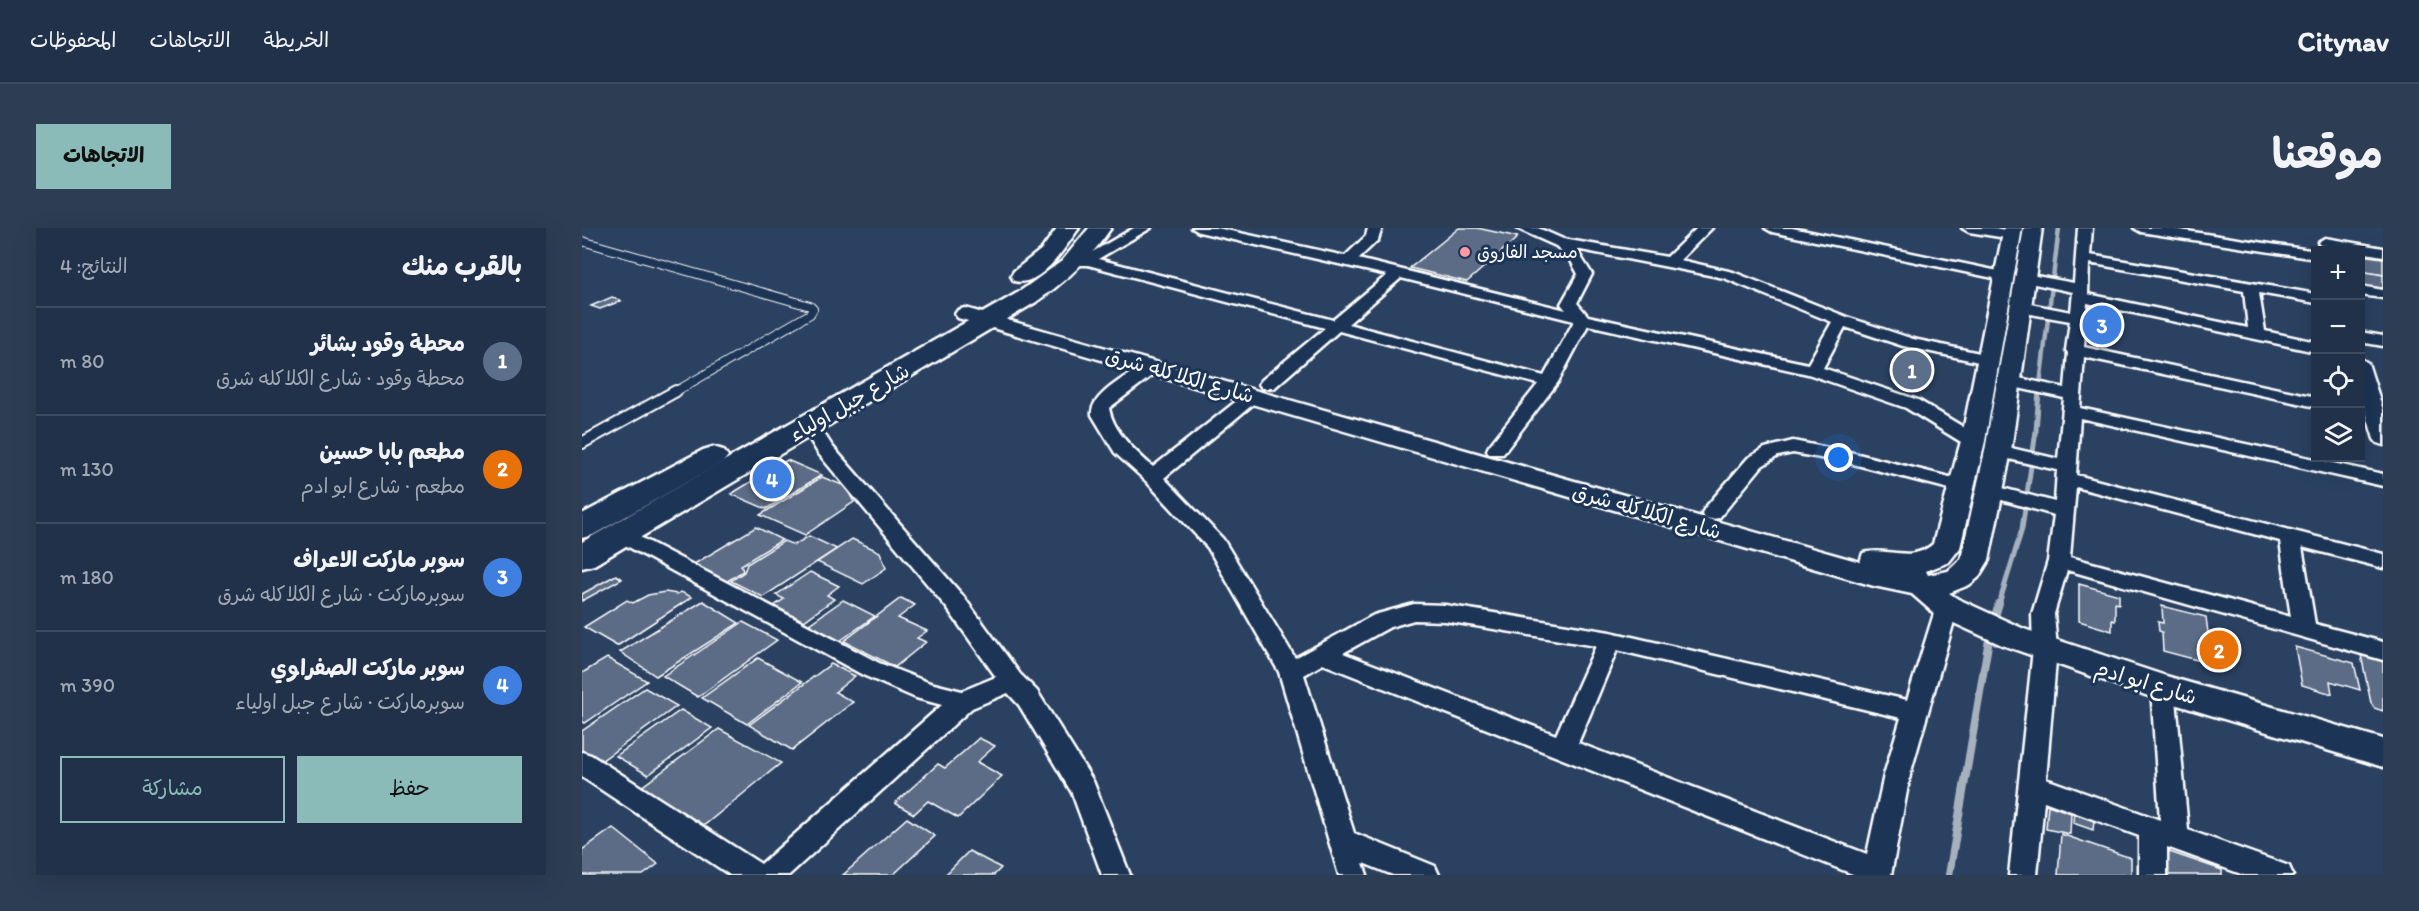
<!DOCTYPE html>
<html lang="ar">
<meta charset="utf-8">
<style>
body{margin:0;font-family:Itim,"Playpen Sans Arabic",sans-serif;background:#2d3d53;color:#f1f3f6;direction:rtl}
.controls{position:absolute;right:18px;top:18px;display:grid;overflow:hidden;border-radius:0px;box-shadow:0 6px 24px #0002}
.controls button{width:54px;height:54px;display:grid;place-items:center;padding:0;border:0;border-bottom:2px solid #3d4c61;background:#203149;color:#f1f3f6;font:30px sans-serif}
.you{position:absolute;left:1257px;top:230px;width:21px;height:21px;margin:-15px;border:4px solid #fff;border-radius:50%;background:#1a73e8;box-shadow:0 0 0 9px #1a73e833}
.badge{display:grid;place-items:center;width:39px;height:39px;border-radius:50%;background:#8bbbb9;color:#fff;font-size:20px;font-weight:700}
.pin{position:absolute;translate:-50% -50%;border:3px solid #fff;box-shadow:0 2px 6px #0006}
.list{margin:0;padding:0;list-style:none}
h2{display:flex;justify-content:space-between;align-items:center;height:78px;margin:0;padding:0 24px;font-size:26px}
h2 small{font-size:20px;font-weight:400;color:#a2a9b4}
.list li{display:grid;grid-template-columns:39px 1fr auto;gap:18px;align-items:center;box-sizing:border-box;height:108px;padding:0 24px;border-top:2px solid #3d4c61}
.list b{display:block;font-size:22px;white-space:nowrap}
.list p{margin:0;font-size:20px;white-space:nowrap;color:#a2a9b4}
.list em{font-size:20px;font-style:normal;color:#a2a9b4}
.actions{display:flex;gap:12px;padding:18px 24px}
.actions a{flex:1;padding:14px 0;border:2px solid #8bbbb9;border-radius:0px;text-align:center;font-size:21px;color:#8bbbb9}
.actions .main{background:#8bbbb9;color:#111}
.icon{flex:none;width:33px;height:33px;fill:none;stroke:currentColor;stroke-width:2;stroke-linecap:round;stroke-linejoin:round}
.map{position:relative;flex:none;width:1801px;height:647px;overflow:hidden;direction:ltr;border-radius:0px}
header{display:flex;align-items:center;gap:36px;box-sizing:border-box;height:84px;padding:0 30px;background:#203149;border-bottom:2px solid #3d4c61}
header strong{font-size:28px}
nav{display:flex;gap:33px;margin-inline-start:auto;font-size:21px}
.intro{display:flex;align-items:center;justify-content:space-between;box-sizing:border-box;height:144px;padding:0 36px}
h1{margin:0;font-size:42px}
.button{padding:15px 27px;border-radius:0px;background:#8bbbb9;color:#111;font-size:21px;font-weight:700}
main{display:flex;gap:36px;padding:0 36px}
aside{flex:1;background:#203149;border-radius:0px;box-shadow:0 6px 24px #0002}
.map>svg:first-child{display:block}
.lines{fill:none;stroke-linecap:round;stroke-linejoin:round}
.stream-far2{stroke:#a7b1be;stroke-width:4.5}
.stream-far1{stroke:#a7b1be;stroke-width:5}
.stream{stroke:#a7b1be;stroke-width:8}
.building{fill:#5b6c86;stroke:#fff;stroke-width:1.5}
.lane-far1-casing{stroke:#fff;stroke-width:10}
.lane-casing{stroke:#fff;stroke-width:14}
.street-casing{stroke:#fff;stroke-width:5}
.secondary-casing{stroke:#fff;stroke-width:5}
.highway-casing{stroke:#fff;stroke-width:5}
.lane-far1{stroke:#1d3557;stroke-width:8}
.lane{stroke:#1d3557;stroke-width:10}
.street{fill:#1d3557;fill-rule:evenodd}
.secondary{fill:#1d3557;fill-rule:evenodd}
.highway{fill:#1d3557;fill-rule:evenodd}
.poi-dot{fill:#ff9aa2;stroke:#1d3557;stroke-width:2}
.labels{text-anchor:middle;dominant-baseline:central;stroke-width:6;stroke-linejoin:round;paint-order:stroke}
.far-poi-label{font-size:18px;fill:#fff;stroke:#1d3557;text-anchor:start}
.street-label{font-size:21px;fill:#fff;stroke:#1d3557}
</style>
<header>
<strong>Citynav</strong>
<nav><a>الخريطة</a><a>الاتجاهات</a><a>المحفوظات</a></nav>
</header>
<div class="intro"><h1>موقعنا</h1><a class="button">الاتجاهات</a></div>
<main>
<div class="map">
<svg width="1801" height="647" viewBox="0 0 1801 647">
<rect width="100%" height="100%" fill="#2a4161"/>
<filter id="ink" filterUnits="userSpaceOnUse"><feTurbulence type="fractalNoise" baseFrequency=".0167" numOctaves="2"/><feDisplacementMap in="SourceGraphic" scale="12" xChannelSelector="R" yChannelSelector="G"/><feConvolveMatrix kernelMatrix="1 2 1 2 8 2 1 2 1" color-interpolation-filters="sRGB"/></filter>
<g filter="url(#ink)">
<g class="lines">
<polyline class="stream-far2" points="1457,165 1477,0"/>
<polyline class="stream-far1" points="1417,376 1440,301 1454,203 1457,163"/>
<g class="stream">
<polyline points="1411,395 1417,375"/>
<polyline points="1367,647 1408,405"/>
</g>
</g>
<g class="building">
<polygon points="877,0 895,0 936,9 885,54 828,40"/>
<polygon points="1778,27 1801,30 1801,47 1778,43"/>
<polygon points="1778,43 1801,47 1801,64 1778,60"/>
<polygon points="30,69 39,73 18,81 9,78"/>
<polygon points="205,232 240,247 184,281 149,266"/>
<polygon points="240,249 263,258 272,274 223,307 178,287"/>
<polygon points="174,299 200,312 159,337 161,343 144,354 112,336"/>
<polygon points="227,308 255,321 181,369 149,353 162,344 165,336 202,313 212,317"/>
<polygon points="270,311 298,324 304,340 281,356 235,334"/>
<polygon points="228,344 257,358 245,367 252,371 222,393 192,378 202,371 194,367"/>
<polygon points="34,347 40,351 0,373 0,366"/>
<polygon points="1497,356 1537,367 1537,376 1533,375 1533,393 1530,392 1530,403 1497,393"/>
<polygon points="83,364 95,366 99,364 110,369 35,418 2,399 45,372 51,375 66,367"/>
<polygon points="319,370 333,377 316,390 345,403 335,410 344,414 313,439 262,413"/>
<polygon points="261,372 293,388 255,415 223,399"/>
<polygon points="121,373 157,395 74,448 38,424"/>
<polygon points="1580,378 1624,389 1630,436 1581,423 1580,404 1577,403 1576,394 1581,395"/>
<polygon points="161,394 195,412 116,469 81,448"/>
<polygon points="1713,419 1772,435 1778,462 1748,453 1750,466 1720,457"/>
<polygon points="1779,427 1801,433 1801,483 1792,480 1789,475"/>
<polygon points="25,430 65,453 3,495 0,493 0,445"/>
<polygon points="176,430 220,454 165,496 120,470"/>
<polygon points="249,436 273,448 253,464 271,474 210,522 167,497"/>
<polygon points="63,460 95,478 16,535 0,525 0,503"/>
<polygon points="99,482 130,500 66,547 34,528"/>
<polygon points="137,501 199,535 120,599 58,560"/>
<polygon points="397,510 413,518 395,534 420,548 376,590 346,573 332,586 313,575 356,536 363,540"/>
<polygon points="1466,577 1489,585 1488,606 1464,601"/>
<polygon points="1492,585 1512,592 1511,602 1491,595"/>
<polygon points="325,590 353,608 311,647 261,647"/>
<polygon points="31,600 76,636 61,647 0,647 0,622"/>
<polygon points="1479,606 1549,630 1549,647 1476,647"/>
<polygon points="1579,621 1640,642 1640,647 1580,647"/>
<polygon points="387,623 419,640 412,647 363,647"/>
</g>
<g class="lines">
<defs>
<polyline id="lane-far1" points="0,13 228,78 231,81 228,86 91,165"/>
<polyline id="lane" points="0,215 94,163"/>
<g id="street">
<path d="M552,0H569L516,31L751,92L805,47L617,4L610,0H635L763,28L784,8L786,0H800L796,12L776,31L984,82L979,76L996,46L988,31L974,18L934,0H956L981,11L1085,29L1115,0H1130L1098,32L1151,44L1265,89L1331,111L1412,128L1414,131L1406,136L1321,118L1263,99L1241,140L1336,172L1398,209L1400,213L1398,217H1384L1324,180L1226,146L1006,97L976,154L921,226H907L905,222L907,218L956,156L757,103L692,160H680L677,156L680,152L743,100L506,37H495L493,34ZM994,21L1142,50L1250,94L1226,136L1006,88L995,75L1010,46ZM819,50L992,93L962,148L766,96Z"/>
<polygon points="1183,0 1210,0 1421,44 1428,48 1421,52 1190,4"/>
<polygon points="1380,0 1412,0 1435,4 1437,7 1430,11 1387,4"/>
<path d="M1496,0H1510L1508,27L1734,66V75L1677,65L1683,103L1734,114V124L1505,75L1502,119L1734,169V179L1502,129L1498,180L1801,246V258L1498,190L1494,247L1801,326V340L1720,319L1733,396L1801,414V432L1485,342L1472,386L1475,421L1464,551L1578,592L1569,460L1572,453L1581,451L1590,453L1593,460L1606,602L1707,638L1711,647H1662L1585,619V647H1557V608L1462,573L1455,647H1427L1451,421L1450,386L1466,333L1472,287L1402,267L1399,263L1402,259L1409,257L1473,274L1475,242L1409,227L1407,223L1409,219L1416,217L1476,231L1482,170L1422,157L1419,153L1422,149L1428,148L1483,160L1486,125L1484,122L1488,93L1438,84L1430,79L1438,74L1489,84L1491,64L1438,53L1436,50L1443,46L1492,55ZM1507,35L1662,63L1666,100L1506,66ZM1494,259L1698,313L1709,389L1488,329Z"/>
<polygon points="1552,0 1585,0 1734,23 1734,31 1559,4"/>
<polygon points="1743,10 1801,20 1801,28 1738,17 1736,14"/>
<polygon points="1778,58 1801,62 1801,70 1778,67"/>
<polygon points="1778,104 1801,108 1801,118 1778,114"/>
<polygon points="1778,130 1786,135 1801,182 1801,217 1795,215 1792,211 1778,165"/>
<path d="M570,134L576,135L578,139L576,143L527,180C531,204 554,224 571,239L666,164H678L681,168L582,250L641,311L713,430L792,387L832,376L863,377L1028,404L1325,472L1354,379L1357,373L1365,371L1373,373L1376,379L1328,547L1309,647H1273L741,436L722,447L772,605L853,638L857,647H811L781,635L785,647H757L697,444L626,320L564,253L533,225L510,187C507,167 549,146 564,135ZM832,392L863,393L1014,418L974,507L761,425L808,399ZM1035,422L1319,490L1302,547L1285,626L996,515Z"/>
<polygon points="228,192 234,193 250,218 381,368 438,446 455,463 511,553 548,647 520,647 490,565 437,477 426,465 390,480 207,647 148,647 0,549 0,524 9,527 179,636 360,477 334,470 281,447 32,311 29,306 32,301 39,299 297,435 348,455 380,463 414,449 365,380 236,225 219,197 222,193"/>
<polygon points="1211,213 1272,225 1379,252 1386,254 1389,258 1386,262 1379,264 1271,236 1211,225 1196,228 1180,238 1137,290 1130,291 1123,290 1120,285 1123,280 1166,230 1183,220"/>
</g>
<path id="secondary" d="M1422,0H1440L1403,213L1378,320L1367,334L1344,343L1346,347L1366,343L1379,331L1403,223L1442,0H1460L1429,223L1407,332L1396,350L1387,357L1367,365L1376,371L1442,401L1584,448L1801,511V539L1569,469L1420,417L1354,387L1330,366L1292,358L376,90L373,86L376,82L383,80L390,82L1278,334L1281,325C1305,318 1328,336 1351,316L1379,213Z"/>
<g id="highway">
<path d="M475,0H497C483,19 459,60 432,53L429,48L432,43L460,21Z"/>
<path d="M507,0H529C508,31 484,53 454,74L12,337L0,340V314L437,64L480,33Z"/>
<polygon points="131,219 141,222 146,228 141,234 11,307 0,310 0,286 121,222"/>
</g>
</defs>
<use href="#lane-far1" class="lane-far1-casing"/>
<use href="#lane" class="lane-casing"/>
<use href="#street" class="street-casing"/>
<use href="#secondary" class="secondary-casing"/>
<use href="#highway" class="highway-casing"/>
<use href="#lane-far1" class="lane-far1"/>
<use href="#lane" class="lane"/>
<use href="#street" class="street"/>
<use href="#secondary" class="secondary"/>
<use href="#highway" class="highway"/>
</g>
</g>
<circle class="poi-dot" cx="883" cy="24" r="6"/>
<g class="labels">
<g class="far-poi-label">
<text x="895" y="24">مسجد الفاروق</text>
</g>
<g class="street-label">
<text transform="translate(598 147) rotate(16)">شارع الكلاكله شرق</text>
<text transform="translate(267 174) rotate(-30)">شارع جبل اولياء</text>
<text transform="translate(1065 283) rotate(16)">شارع الكلاكله شرق</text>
<text transform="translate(1564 454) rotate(17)">شارع ابو ادم</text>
</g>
</g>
</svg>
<div class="controls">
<button>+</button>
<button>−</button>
<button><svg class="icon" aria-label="locate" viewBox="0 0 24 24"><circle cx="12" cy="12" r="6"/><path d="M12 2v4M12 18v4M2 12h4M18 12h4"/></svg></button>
<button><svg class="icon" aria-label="layers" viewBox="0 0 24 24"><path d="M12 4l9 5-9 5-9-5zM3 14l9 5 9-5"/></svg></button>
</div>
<div class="you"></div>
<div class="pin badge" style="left:1330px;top:142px;background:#5c6f8a">1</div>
<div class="pin badge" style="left:1637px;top:422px;background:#e8710a">2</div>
<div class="pin badge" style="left:1520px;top:97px;background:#3f7fe0">3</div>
<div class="pin badge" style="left:190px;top:251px;background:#3f7fe0">4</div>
</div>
<aside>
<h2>بالقرب منك<small>النتائج: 4</small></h2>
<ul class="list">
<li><span class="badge" style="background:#5c6f8a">1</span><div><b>محطة وقود بشائر</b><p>محطة وقود · شارع الكلاكله شرق</p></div><em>80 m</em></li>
<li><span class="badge" style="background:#e8710a">2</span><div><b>مطعم بابا حسين</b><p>مطعم · شارع ابو ادم</p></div><em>130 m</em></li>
<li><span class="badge" style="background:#3f7fe0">3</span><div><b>سوبر ماركت الاعراف</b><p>سوبرماركت · شارع الكلاكله شرق</p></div><em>180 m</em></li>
<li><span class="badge" style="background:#3f7fe0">4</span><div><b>سوبر ماركت الصفراوي</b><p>سوبرماركت · شارع جبل اولياء</p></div><em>390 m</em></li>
</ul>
<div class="actions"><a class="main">حفظ</a><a>مشاركة</a></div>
</aside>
</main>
